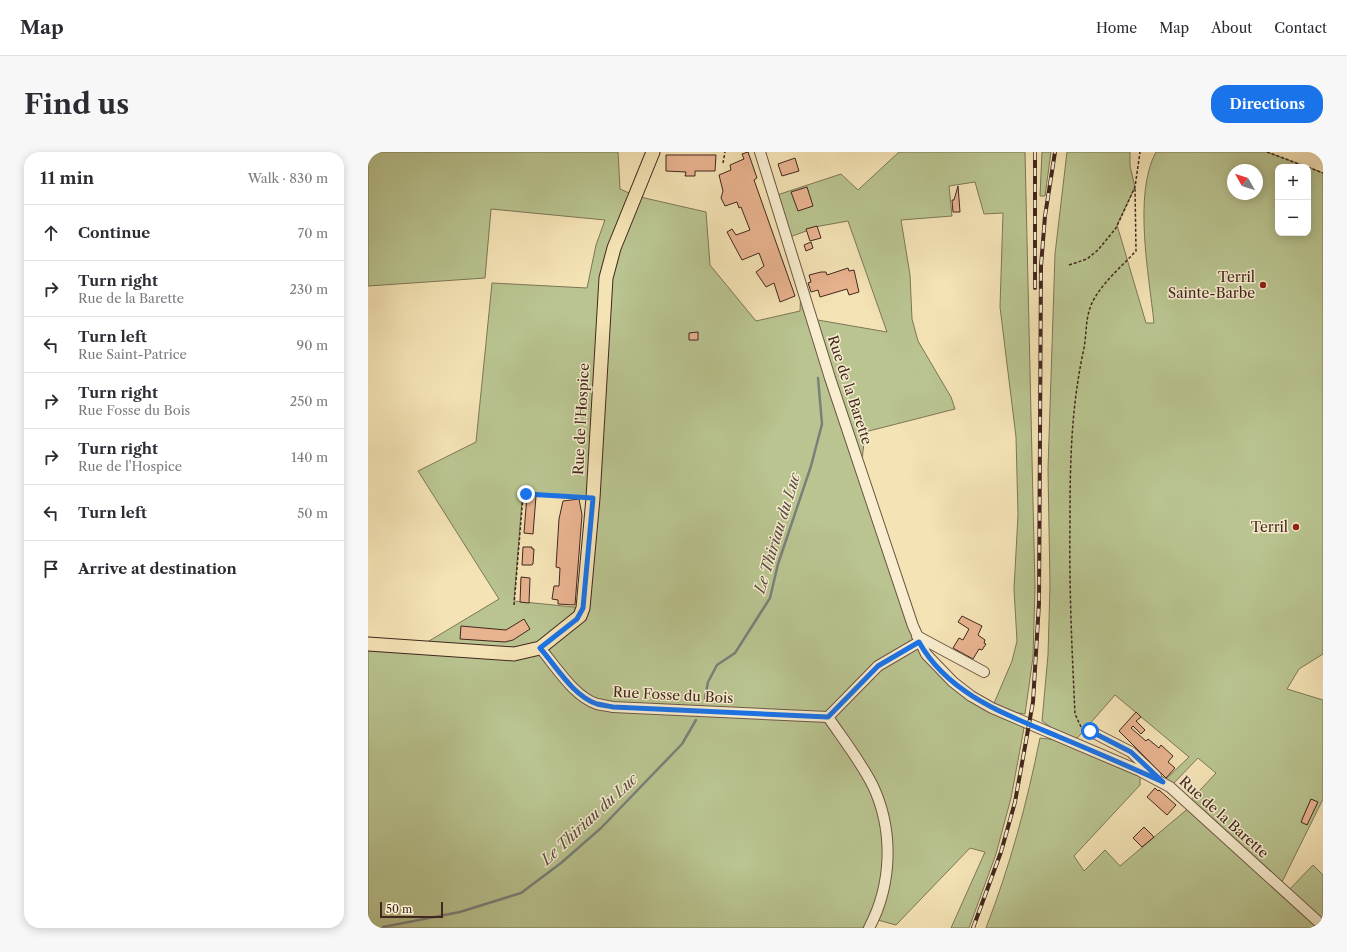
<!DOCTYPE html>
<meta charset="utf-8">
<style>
body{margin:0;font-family:"Libre Caslon Text",serif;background:#f7f7f7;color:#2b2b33}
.controls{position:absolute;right:12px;top:12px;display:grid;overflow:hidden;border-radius:8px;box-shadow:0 2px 10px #0003}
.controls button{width:36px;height:36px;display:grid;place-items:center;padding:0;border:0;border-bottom:1px solid #e1e1e2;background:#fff;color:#2b2b33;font:20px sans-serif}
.compass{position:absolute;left:859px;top:12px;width:36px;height:36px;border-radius:50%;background:#fff;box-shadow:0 2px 10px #0003;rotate:309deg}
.scale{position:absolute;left:12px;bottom:10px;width:63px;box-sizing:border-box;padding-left:4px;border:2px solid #41271e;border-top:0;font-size:11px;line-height:14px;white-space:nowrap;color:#41271e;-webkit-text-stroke:3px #f8edcf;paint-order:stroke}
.stop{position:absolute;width:12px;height:12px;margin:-9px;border:3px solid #1a73e8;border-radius:50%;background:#fff}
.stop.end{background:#1a73e8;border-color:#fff;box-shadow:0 1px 4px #0008}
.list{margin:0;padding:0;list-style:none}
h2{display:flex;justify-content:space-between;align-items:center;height:52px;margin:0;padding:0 16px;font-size:17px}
h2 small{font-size:13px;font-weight:400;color:#7c7c81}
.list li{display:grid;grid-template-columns:26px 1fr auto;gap:12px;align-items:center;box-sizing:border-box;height:56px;padding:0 16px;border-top:1px solid #e1e1e2}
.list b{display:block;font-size:15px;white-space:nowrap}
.list p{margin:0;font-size:13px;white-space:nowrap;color:#7c7c81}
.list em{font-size:13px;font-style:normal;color:#7c7c81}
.icon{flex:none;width:22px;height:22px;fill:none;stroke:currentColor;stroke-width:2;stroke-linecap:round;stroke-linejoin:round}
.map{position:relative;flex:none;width:955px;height:776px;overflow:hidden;border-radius:16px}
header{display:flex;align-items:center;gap:24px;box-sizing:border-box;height:56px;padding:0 20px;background:#fff;border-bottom:1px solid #e1e1e2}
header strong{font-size:19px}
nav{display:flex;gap:22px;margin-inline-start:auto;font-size:14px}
.intro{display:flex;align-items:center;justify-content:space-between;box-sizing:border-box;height:96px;padding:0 24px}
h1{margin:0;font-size:28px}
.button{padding:10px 18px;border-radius:16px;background:#1a73e8;color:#fff;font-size:14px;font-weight:700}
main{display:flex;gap:24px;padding:0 24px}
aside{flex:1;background:#fff;border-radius:16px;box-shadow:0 2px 10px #0003}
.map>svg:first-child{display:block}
.green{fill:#b9c490;stroke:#7d7657;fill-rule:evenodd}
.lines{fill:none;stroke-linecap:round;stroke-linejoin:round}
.stream{stroke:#79807a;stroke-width:2.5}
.building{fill:#e8b38f;stroke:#41271e}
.minor-casing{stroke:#6e5644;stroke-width:12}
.major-casing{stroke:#41271e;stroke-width:15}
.path{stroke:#41271e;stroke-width:1.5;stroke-dasharray:3 2;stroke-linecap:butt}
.minor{stroke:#f8edcf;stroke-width:10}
.major{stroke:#f4e3b5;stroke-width:13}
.rail-casing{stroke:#41271e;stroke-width:4}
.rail{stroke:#f8edcf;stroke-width:2.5;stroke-dasharray:8;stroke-linecap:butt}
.route{stroke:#1a73e8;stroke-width:5}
.poi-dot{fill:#8f2418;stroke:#f8edcf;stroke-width:1.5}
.labels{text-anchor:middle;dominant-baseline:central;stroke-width:3;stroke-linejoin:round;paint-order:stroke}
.poi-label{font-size:14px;fill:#41271e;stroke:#f8edcf;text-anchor:end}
.street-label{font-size:14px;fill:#41271e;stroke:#f8edcf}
.water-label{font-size:15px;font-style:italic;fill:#584c44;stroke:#f8edcf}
</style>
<header>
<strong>Map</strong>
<nav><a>Home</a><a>Map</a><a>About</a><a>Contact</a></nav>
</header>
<div class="intro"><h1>Find us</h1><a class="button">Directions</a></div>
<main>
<aside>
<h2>11 min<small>Walk · 830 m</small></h2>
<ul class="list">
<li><svg class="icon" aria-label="ahead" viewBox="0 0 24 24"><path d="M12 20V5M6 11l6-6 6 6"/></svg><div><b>Continue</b></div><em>70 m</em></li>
<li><svg class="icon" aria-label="right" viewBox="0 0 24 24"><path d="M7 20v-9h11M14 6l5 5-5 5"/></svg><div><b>Turn right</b><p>Rue de la Barette</p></div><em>230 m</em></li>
<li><svg class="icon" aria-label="left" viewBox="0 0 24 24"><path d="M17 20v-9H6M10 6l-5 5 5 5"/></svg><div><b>Turn left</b><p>Rue Saint-Patrice</p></div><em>90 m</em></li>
<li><svg class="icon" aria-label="right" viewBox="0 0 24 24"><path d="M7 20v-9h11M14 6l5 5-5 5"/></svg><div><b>Turn right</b><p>Rue Fosse du Bois</p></div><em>250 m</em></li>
<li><svg class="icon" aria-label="right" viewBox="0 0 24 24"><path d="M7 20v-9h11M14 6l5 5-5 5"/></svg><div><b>Turn right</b><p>Rue de l'Hospice</p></div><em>140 m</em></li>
<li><svg class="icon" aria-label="left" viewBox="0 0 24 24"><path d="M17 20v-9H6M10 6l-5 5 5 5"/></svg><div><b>Turn left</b></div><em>50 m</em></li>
<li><svg class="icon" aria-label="arrive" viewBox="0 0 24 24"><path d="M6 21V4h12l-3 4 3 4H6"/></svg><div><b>Arrive at destination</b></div></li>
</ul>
</aside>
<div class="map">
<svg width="955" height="776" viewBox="0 0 955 776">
<rect width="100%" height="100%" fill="#f4e3b5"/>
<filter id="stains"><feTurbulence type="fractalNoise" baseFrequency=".005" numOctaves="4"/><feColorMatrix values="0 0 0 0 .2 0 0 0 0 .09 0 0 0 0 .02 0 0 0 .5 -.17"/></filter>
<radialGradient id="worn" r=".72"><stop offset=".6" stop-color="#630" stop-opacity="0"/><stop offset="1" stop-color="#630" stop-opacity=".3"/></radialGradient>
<g class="green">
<path d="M0,0H250L252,37L268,44L338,60L342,113L388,169L432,159L433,131L444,167L519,180L480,69L452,74L419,86L406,44L473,22L490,38L531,0H657L667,436L665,505L657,562L625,557L656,576L643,646L628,702L601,776H583L617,700L602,696L528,773L506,767L501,776H0V492L51,495L131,447L50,319L108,290L124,131L219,136L228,93L237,68L123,57L117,126L0,134ZM607,30L616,62L635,61L632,155L648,285L650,363L646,437L649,489L644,509L624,556L558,503L493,319L497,280L587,257L583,245L550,189L544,167L542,123L533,68L584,64L581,34ZM160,341L225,346L215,456L146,449L154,348Z"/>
<polygon points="674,0 683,0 677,44 672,44"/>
<path d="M699,0H762V14L767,35L749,73L778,171H786C781,123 765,42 788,0H899L939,15H910V81H940V15L955,21V502L931,517L919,537L955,548V647L912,734L919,740L945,713L955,723V776H618C642,714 659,651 672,586L704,590L674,569L680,503L682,434L680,317L687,102ZM865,18H889V42H865ZM747,543L821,605L795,630L802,635L830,606L848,621L820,651L823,654L752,714L737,698L716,719L706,704L772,633V619L705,591Z"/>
</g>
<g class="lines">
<g class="stream">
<polyline points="337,546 340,530 349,513 367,501 402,446 410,412 443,314 454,272 450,226"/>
<polyline points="15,775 92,760 153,741 193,711 233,676 314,592 328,568"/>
</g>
</g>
<g class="building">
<polygon points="380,0 389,26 386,28 427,144 412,150 406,131 398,135 388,120 396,114 391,101 374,108 359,80 364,77 368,83 382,78 373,55 371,56 369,50 357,54 353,46 355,39 351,23 363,18 362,13 376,7 374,2"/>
<polygon points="298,3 348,3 347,19 327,19 327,24 317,24 318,20 298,19"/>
<polygon points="427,6 431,19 414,24 410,12"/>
<polygon points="590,34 592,60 585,60 584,48 586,48"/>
<polygon points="439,35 445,54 430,59 423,40"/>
<polygon points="449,74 453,86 442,89 438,77"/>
<polygon points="443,90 445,96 438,99 436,93"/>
<polygon points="480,116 481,119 486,118 491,140 481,143 479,137 452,145 450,138 443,140 440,131 443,130 441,123 453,120 458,120 459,123"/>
<polygon points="330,180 330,188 321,188 321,181"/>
<polygon points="159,343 168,344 165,382 156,381"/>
<polygon points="211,347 214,363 207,453 190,452 190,448 184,447 186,434 191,434 192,416 188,415 191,367 195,349"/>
<polygon points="155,395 164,395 164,397 166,397 165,412 164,413 154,413"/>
<polygon points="153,425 162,426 161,451 152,450"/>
<polygon points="594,464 614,474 610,483 617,488 616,491 618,492 614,498 611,497 605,507 585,496 591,486 595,488 601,477 590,470"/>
<polygon points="156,467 162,477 145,488 137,490 92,487 93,474 138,478"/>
<polygon points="768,560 773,565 768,569 777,578 773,582 765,574 763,576 778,589 780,587 791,596 793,593 805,604 800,610 807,616 798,626 751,579"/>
<polygon points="787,636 790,639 791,638 808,653 799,663 779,645"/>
<polygon points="943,647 950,650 939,673 933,670"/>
<polygon points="776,675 786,685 774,695 765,686"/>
</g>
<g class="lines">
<defs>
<g id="minor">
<polyline points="392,0 462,226 545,474 558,502 585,530 603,544 624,556 772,619 802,635 955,774"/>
<polyline points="549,484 616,520"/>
<path d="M172,496C188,514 205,544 229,552C234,553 240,554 245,555L460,565"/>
<path d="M460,565C475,587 493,610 505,634C526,679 524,733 501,776"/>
<polyline points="460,565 510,514 551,490"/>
<polyline points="722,579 763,600 788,624"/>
</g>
<polyline id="major" points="0,492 146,502 172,496 212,464 215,456 225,346 238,126 246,96 285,0"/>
</defs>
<use href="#minor" class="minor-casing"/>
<use href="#major" class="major-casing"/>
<g class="path">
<polyline points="899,0 939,15"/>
<polyline points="355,11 357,0"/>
<polyline points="940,15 955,21"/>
<polyline points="701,113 719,107 730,98 748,76 767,35 772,0"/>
<polyline points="146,453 155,344 160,341 215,345"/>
<path d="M713,575L707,562C704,499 701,435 702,371C702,310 703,256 716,196C719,180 717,164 725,149C735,130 753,115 768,99L767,35"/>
</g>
<use href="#minor" class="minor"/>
<use href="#major" class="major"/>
<defs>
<g id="rail">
<polyline points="667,0 667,136"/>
<polyline points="605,776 633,700 647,650 665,550 671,451 673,114 677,64 687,0"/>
</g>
</defs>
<use href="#rail" class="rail-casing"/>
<use href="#rail" class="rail"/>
</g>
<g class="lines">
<path class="route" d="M158,342L225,346L215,456L209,467L172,496C188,514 205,544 229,552C234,553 240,554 245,555L460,565L510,514L551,490C580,542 637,562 689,584C725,599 760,614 795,630L763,600L722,579"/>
</g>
<g class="poi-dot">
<circle cx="895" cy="133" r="4"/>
<circle cx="928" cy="375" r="4"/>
</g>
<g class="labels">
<g class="poi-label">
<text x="887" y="125">Terril<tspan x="887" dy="16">Sainte-Barbe</tspan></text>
<text x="920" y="375">Terril</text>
</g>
<g class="street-label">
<text transform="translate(482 238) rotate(72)">Rue de la Barette</text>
<text transform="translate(213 267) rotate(-87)">Rue de l'Hospice</text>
<text transform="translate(305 543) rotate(3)">Rue Fosse du Bois</text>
<text transform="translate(856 665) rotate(42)">Rue de la Barette</text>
</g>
<g class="water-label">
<text transform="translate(409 381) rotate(-73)">Le Thiriau du Luc</text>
<text transform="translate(221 667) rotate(-43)">Le Thiriau du Luc</text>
</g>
</g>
<rect width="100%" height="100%" filter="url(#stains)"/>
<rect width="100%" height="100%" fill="url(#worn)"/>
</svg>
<div class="controls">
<button>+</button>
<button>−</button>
</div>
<svg class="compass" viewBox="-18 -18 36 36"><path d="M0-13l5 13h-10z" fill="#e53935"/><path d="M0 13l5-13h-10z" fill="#7c7c81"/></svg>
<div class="scale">50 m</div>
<div class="stop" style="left:722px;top:579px"></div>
<div class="stop end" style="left:158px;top:342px"></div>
</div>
</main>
